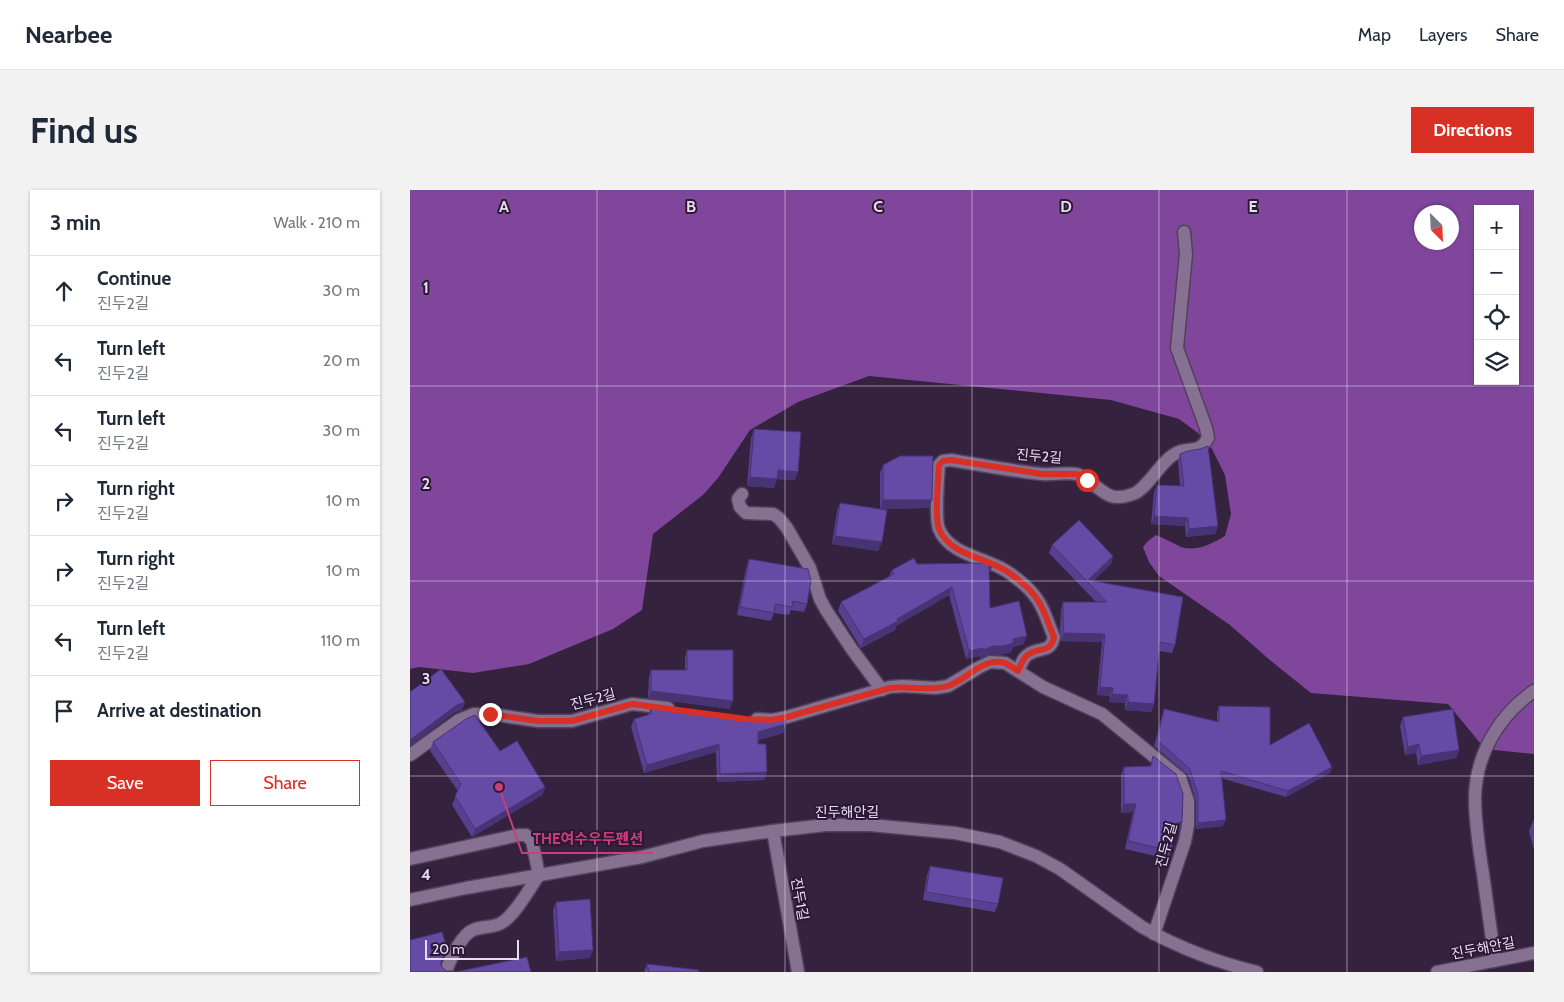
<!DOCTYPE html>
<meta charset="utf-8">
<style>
body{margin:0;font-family:Cabin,"Noto Sans KR",sans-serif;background:#f2f2f3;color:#1f2937}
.controls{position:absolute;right:15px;top:15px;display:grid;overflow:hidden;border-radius:0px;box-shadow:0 1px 4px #0004}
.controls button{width:45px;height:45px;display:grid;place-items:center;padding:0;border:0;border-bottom:1px solid #e0e1e3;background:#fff;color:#1f2937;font:25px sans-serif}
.compass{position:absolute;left:1004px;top:15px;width:45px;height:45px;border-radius:50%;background:#fff;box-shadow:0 1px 4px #0004;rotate:156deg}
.scale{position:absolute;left:15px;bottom:12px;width:94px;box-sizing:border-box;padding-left:5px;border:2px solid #e8dcef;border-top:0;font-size:14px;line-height:18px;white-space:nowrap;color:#e8dcef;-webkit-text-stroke:4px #2b1834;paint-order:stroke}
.stop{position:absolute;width:15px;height:15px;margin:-11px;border:4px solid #d93025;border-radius:50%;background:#fff}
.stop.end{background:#d93025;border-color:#fff;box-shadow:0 1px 5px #0008}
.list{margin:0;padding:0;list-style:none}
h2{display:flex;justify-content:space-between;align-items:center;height:65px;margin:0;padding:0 20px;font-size:21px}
h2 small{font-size:16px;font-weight:400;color:#747a83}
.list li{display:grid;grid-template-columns:32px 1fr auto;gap:15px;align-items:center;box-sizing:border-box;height:70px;padding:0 20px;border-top:1px solid #e0e1e3}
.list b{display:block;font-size:19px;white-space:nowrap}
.list p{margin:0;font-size:16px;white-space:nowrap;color:#747a83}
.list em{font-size:16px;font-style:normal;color:#747a83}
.actions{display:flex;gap:10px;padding:15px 20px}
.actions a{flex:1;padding:11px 0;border:1px solid #d93025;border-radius:0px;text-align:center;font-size:18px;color:#d93025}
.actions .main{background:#d93025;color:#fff}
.icon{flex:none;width:28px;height:28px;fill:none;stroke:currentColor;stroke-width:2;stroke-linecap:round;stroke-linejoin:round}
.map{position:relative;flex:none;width:1124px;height:782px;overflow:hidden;border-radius:0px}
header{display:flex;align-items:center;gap:30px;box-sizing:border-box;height:70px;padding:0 25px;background:#fff;border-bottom:1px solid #e0e1e3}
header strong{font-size:24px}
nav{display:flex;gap:28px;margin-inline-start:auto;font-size:18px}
.intro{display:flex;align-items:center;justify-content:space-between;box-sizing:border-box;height:120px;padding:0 30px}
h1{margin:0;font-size:35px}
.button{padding:12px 22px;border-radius:0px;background:#d93025;color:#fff;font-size:18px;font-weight:700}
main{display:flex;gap:30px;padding:0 30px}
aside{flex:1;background:#fff;border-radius:0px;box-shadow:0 1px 4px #0004}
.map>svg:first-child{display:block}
.forest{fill:#80469c;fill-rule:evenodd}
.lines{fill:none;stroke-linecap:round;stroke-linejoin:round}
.minor-casing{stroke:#51415a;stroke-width:15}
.minor{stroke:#867192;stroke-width:12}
.wall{fill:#57408f}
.shaded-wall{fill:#473474}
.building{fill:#654aa6;stroke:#473474}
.route{stroke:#d93025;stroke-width:6}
.grid{fill:none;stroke:#e8dcef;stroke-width:1;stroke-opacity:0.55}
.labels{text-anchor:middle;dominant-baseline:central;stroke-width:4;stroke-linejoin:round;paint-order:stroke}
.street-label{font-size:14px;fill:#e8dcef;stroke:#2b1834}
.grid-label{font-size:16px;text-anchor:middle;font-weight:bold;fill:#e8dcef;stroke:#2b1834;stroke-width:4;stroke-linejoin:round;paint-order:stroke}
.leader{fill:none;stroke:#ca3f79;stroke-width:2}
.callout-dot{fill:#ca3f79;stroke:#2b1834;stroke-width:2}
.callout-label{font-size:15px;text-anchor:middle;font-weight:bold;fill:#ca3f79;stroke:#2b1834;stroke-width:4;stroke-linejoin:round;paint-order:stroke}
</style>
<header>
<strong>Nearbee</strong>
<nav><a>Map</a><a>Layers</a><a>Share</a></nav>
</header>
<div class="intro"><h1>Find us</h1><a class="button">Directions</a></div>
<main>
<aside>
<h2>3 min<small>Walk · 210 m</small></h2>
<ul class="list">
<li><svg class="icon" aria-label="ahead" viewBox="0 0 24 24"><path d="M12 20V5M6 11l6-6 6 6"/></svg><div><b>Continue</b><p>진두2길</p></div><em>30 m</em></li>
<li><svg class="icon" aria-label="left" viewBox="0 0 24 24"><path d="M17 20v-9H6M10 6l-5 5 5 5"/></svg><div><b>Turn left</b><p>진두2길</p></div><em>20 m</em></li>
<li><svg class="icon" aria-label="left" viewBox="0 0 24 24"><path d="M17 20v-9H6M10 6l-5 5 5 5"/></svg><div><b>Turn left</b><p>진두2길</p></div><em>30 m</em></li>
<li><svg class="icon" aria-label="right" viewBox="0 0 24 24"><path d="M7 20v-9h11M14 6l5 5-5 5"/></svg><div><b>Turn right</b><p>진두2길</p></div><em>10 m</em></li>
<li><svg class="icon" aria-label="right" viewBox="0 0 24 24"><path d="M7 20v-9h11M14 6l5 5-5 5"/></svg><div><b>Turn right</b><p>진두2길</p></div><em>10 m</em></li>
<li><svg class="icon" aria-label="left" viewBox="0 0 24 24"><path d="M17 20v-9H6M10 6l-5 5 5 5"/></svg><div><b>Turn left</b><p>진두2길</p></div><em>110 m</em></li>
<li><svg class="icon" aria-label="arrive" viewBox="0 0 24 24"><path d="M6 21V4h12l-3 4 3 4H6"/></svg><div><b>Arrive at destination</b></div></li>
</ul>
<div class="actions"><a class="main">Save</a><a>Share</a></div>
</aside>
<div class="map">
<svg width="1124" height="782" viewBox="0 0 1124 782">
<rect width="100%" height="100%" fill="#35223f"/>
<path class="forest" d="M0,0H1124V564L1075,559L1038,514L901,503L861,471L820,435L749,386L739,372L733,357L738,351L746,345C754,348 761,352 769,356C784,363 802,354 815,346L821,324L815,285L802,259L788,243L769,229L701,210L459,186L388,212L340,240L308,288L294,304L243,344L232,420L203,439L119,474L63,483L9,477L0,479ZM1068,19H1105V191H1068ZM1012,22H1042V52H1012Z"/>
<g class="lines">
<defs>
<g id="minor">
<polyline points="332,304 328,309 330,317 336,323 363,324 369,328 377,338 400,378 410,409 416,420 441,458 472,500"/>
<path d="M608,481C611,475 613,467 619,464C630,457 641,463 644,447C638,434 634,416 624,405C617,396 600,382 589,377C569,367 538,362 529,339C525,329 528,287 529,275L533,271L541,270C571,275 602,281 632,284C643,285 655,282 666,284C669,284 673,287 676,289C694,301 699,313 723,304C737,299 749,274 763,265C778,254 787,267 798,248L796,238L767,158L776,64L774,42"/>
<polyline points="347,529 362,530 377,527 480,497 493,496 525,498 538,496 568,478 580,472 595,473 633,497 692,524 770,588 778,611 778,635 775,651 744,744"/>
<polyline points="0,565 49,530 64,524 80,524 128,531 162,531 222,514 258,518"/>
<polyline points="363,641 388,782"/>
<path d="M0,669L109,645H116L122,651L129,685C119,699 107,722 93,732C85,738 72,736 63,740C52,744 39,771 36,782"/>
<path d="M0,710L56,698L232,667L293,651L363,641L416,635H460L545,643L590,652L626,666L650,679L732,737C769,758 805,772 847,782"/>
<path d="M1085,771C1081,742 1077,713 1073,684C1069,659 1065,632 1065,607C1066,564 1089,525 1124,501"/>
<polyline points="1027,782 1124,763"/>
</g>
</defs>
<use href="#minor" class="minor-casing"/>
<use href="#minor" class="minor"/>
</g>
<g class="wall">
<polygon points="344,239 385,290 367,289 364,298 337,296 341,248"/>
<polygon points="770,264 808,336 805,344 776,347 775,336 741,334 744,302 747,295 770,296 768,272"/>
<polygon points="473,275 519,318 470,319 470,283"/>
<polygon points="430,313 472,352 468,361 422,354 427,321"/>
<polygon points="642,355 703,366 701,374 683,391 765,455 762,463 749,461 744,514 741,522 715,520 715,513 699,512 700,506 687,505 692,452 651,451 650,440 651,420 653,412 686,412 639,363"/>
<polygon points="339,369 397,414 394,422 381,420 379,425 364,423 361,431 327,425 336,378"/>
<polygon points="507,374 583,374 580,382 579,382 580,418 614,454 603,457 601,462 590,465 580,464 570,468 570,466 556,469 539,405 486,436 485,440 451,458 428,421 431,412 479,387 482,380"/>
<polygon points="277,460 320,519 238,508 239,487 241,480 275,480 275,468"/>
<polygon points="241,516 376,534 373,543 348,550 354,590 307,592 306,562 234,583 221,537 224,529 238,525"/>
<polygon points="809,516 860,555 922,577 920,583 876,607 811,588 813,636 786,639 786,611 778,585 744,556 754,519 807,532 807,522"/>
<polygon points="993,527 1049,560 1046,568 1008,575 1006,563 995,565 990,536"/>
<polygon points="23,552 90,561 135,597 132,605 62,647 42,615 48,601 20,561"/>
<polygon points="743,566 772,632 769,641 765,641 761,661 758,669 715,659 723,622 711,623 711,585 714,577 740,576"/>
<polygon points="1124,629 1124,660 1119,641"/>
<polygon points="520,676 588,714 585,722 513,710 517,685"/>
<polygon points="146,712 180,768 146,771 143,720"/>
<polygon points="237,774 289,782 234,782"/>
</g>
<g class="shaded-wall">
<polygon points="368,280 388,282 385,290 365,289"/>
<polygon points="340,287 367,289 364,298 337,296"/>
<polygon points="473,310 522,310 519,318 470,319"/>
<polygon points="744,326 778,328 775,336 741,334"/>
<polygon points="808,336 805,344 776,347 779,339"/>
<polygon points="425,346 472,352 468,361 422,354"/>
<polygon points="703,366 701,374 680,394 678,390"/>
<polygon points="583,374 580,382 576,384 579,376"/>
<polygon points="542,397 539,405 486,436 485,440 451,458 454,449 487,429"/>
<polygon points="654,443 695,444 692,452 651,451"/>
<polygon points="617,446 614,454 603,457 601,462 590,465 580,464 570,468 573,460 603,449"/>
<polygon points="573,458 570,466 556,469 559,461"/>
<polygon points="690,497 703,498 700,506 687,505"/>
<polygon points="241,501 323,511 320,519 238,508"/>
<polygon points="702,504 718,505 715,513 699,512"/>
<polygon points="55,512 52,520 44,523 0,556 0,550 47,515"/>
<polygon points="718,512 744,514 741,522 715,520"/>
<polygon points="376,534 373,543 345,551 348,542"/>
<polygon points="309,554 306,562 234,583 237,575"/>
<polygon points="1009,554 1006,563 995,565 998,557"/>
<polygon points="1049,560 1046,568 1008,575 1011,566"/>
<polygon points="922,577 920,583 876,607 878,601"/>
<polygon points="357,582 354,590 307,592 310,584"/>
<polygon points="135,597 132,605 62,647 65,639"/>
<polygon points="714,614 726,614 723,622 711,623"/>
<polygon points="816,630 813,636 786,639 788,633"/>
<polygon points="772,632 769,641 764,641 767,633"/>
<polygon points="183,760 180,768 146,771 149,762"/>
</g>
<g class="building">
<polygon points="344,239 391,242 388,282 368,280 367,289 340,287"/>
<polygon points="798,256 808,336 779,339 778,328 744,326 747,295 774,296 770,264 778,261 790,259"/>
<polygon points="490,266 523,266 522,310 473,310 473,275"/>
<polygon points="430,313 477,320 472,352 425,346"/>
<polygon points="669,330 703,366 678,390 773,407 765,455 750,452 744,514 718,512 718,505 702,504 703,498 690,497 695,444 654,443 653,432 653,412 697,412 642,355"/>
<polygon points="504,368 507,374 581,373 583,374 579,376 580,418 609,411 617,446 603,449 604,453 593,456 583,456 573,460 573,458 559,461 542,397 487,429 488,431 454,449 431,412 484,384 482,380"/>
<polygon points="339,369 398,379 401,391 397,414 383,411 382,417 365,414 364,423 330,417"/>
<polygon points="277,460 323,460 323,511 241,501 241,480 277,480"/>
<polygon points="31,479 55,512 47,515 0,550 0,502"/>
<polygon points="241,516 339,529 365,530 375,528 376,534 348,542 348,554 356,554 357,582 310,584 309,554 237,575 224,529 241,524"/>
<polygon points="809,516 860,517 860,555 899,533 922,577 878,601 811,581 816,630 788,633 788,605 780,579 747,550 754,519 809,532"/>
<polygon points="1043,519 1049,560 1011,566 1009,554 998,557 993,527"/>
<polygon points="65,525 90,561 107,551 135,597 65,639 45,606 51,594 23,552 56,529"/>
<polygon points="743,566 766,584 773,604 772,632 767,633 761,661 718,651 726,614 714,614 714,577 741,576"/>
<polygon points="520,676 593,688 588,714 516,702"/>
<polygon points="180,709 183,760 149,762 146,712"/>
<polygon points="32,742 37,758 31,771 31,776 36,781 43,781 43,782 0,782 0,750"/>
<polygon points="117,767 121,782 45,782"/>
<polygon points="237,774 289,780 289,782 239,782"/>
</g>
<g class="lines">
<path class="route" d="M80,524L128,531H162L222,514L336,529L362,530L377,527L480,498C498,496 522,501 538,496C557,490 573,466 595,473C599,475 604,478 608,481C611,475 613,467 619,464C630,457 641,463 644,447C638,434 634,416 624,405C617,396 600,382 589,377C569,367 538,362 529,339C525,329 528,288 529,275L533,271L541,270L632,284H667L677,290"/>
</g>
<path class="grid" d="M187,0V782M375,0V782M562,0V782M749,0V782M937,0V782M0,196H1124M0,391H1124M0,586H1124"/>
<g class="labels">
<g class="street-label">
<text transform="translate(629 266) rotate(5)">진두2길</text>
<text transform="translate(183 509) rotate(-15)">진두2길</text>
<text x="437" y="622">진두해안길</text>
<text transform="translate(756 655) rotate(-75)">진두2길</text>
<text transform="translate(390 709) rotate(80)">진두1길</text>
<text transform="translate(1073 758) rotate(-11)">진두해안길</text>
</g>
</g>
<g class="grid-label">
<text x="94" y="22">A</text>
<text x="281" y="22">B</text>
<text x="468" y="22">C</text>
<text x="656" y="22">D</text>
<text x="843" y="22">E</text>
<text x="16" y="103">1</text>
<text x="16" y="299">2</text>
<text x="16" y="494">3</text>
<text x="16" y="690">4</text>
</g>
<path class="leader" d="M89 597L112 663H243"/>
<circle class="callout-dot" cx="89" cy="597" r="5"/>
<g class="callout-label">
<text x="178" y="654">THE여수우두펜션</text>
</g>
</svg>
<div class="controls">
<button>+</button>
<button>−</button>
<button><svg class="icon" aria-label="locate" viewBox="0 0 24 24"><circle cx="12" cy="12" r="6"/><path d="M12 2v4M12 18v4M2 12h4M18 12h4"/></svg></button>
<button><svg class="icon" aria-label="layers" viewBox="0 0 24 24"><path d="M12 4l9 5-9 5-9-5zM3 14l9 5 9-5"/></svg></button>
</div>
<svg class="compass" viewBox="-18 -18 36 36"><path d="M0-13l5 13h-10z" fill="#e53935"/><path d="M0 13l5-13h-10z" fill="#747a83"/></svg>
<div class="scale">20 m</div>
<div class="stop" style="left:677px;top:290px"></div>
<div class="stop end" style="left:80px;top:524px"></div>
</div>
</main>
